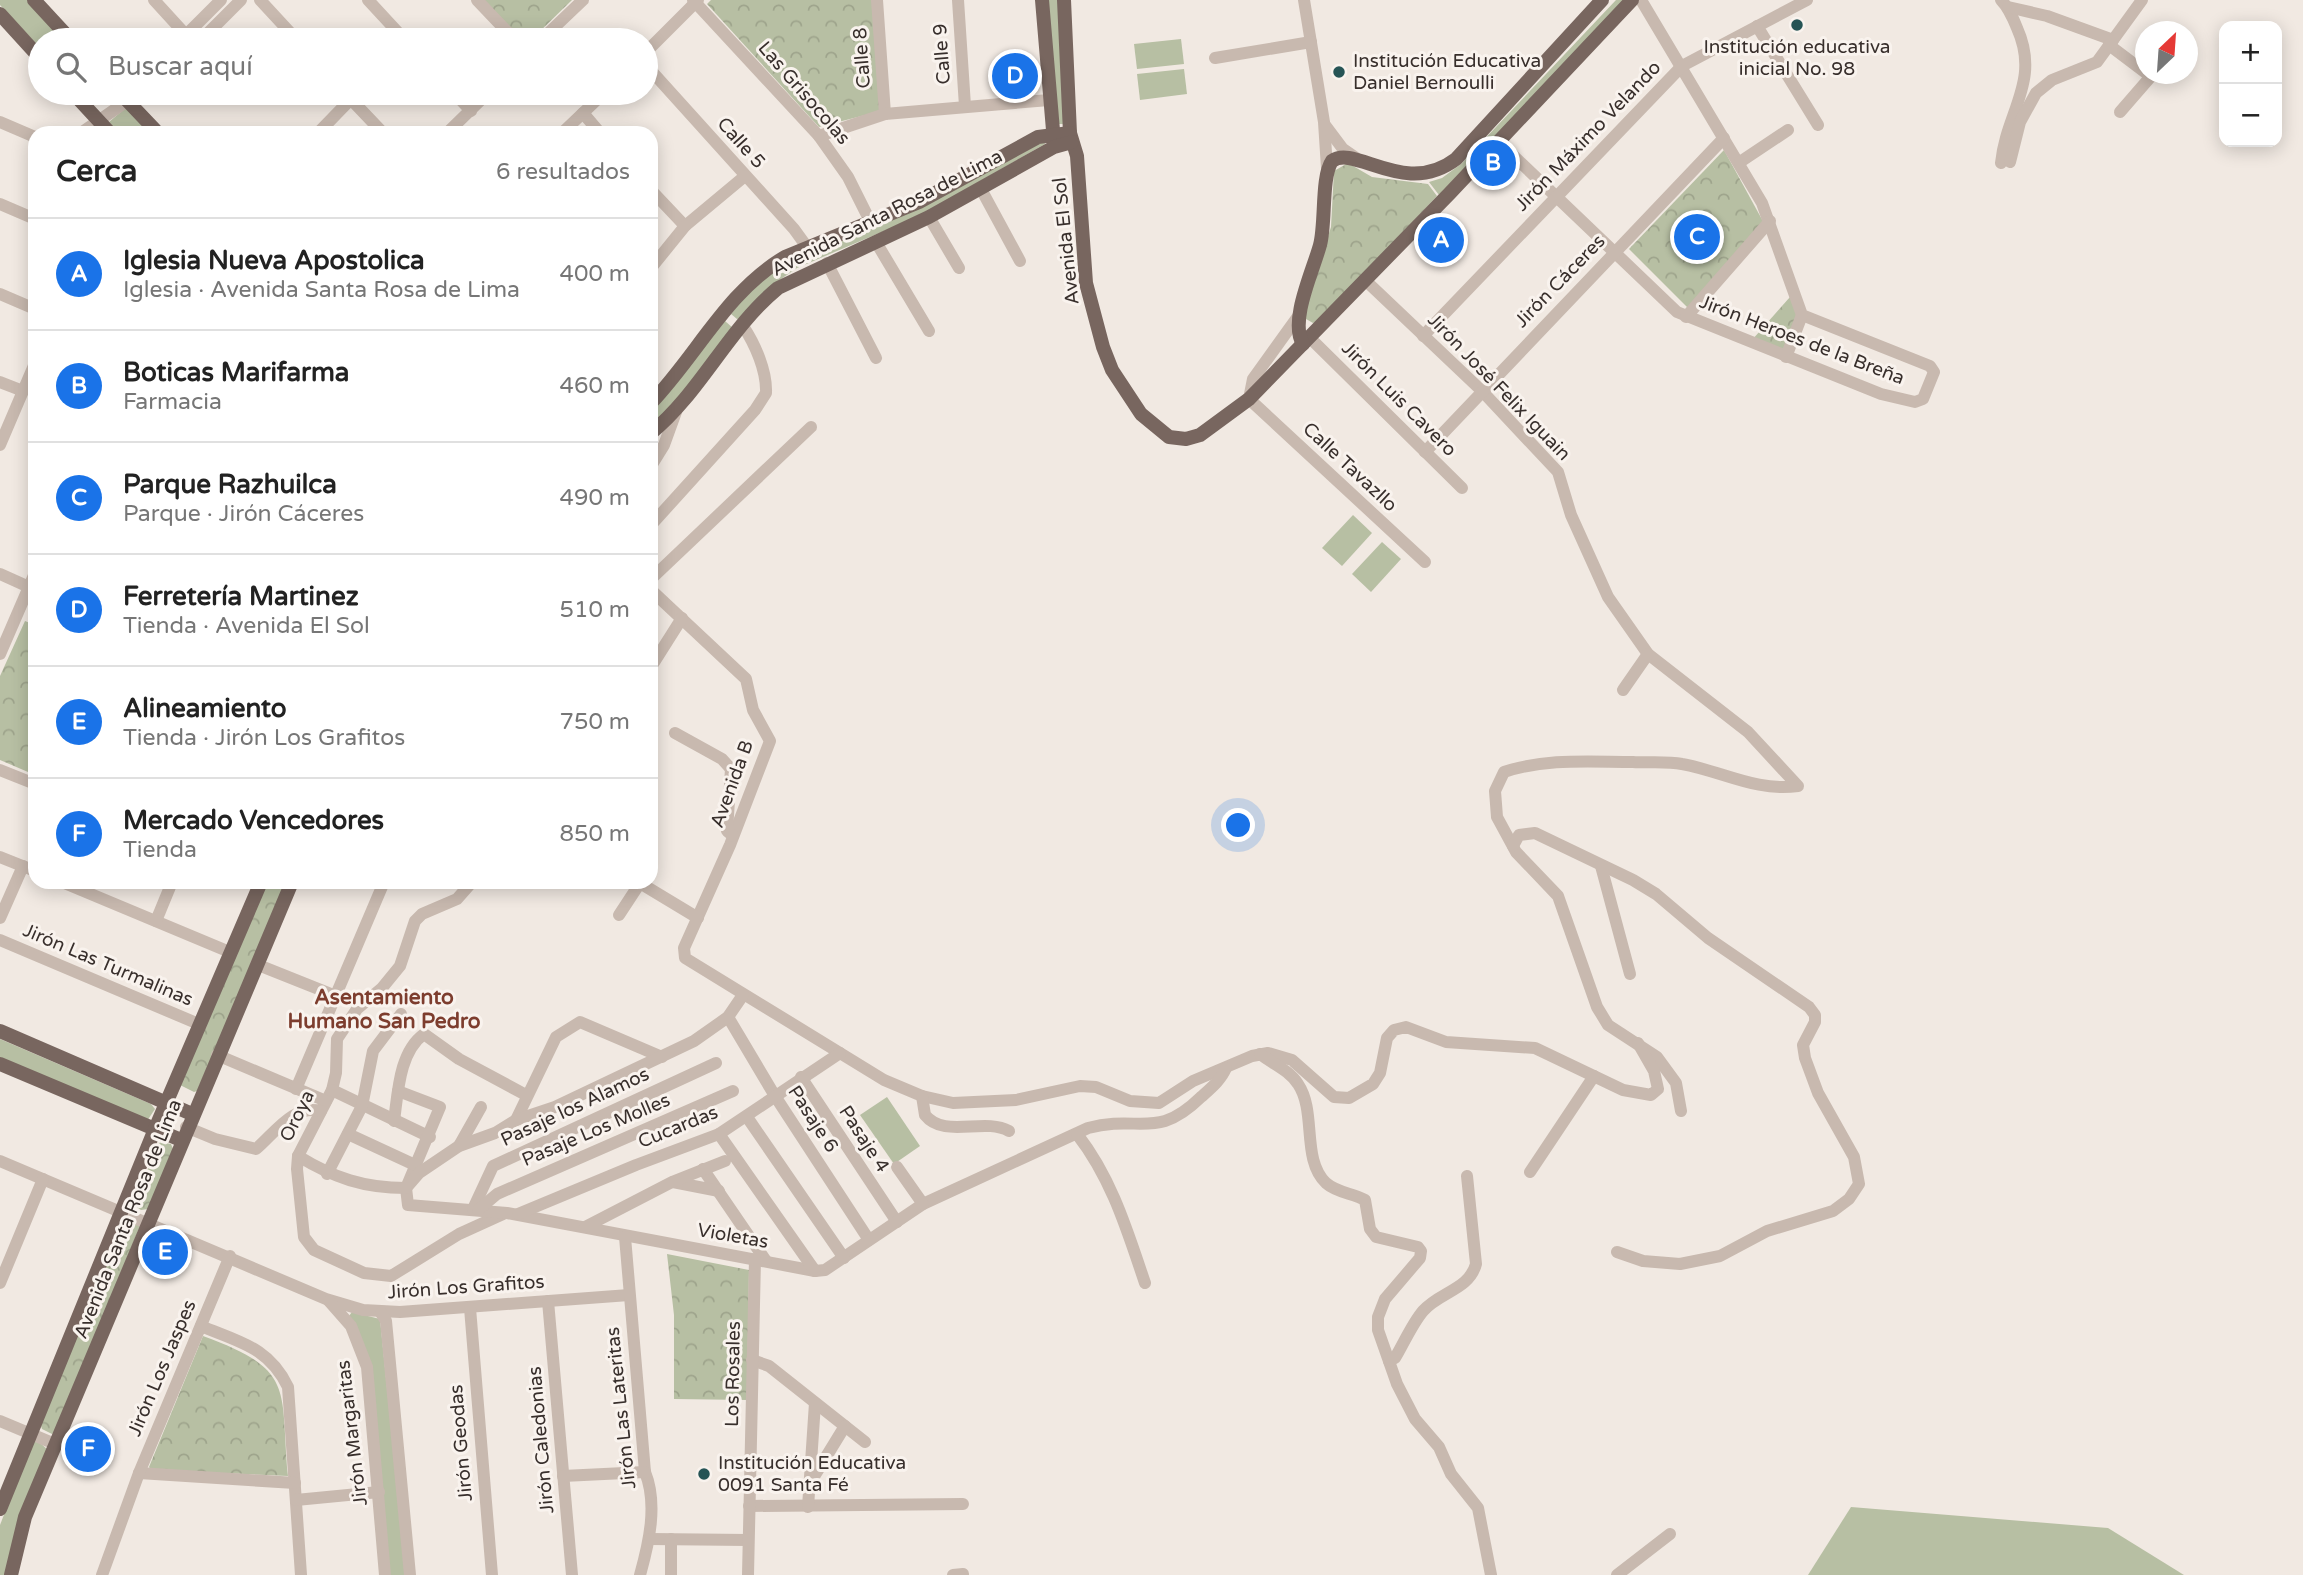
<!DOCTYPE html>
<html lang="es">
<meta charset="utf-8">
<style>
body{margin:0;font-family:"Varela Round",sans-serif;background:#f2f2f2;color:#222}
.controls{position:absolute;right:21px;top:21px;display:grid;overflow:hidden;border-radius:14px;box-shadow:0 4px 18px #0003}
.controls button{width:63px;height:63px;display:grid;place-items:center;padding:0;border:0;border-bottom:2px solid #e0e0e0;background:#fff;color:#222;font:35px sans-serif}
.compass{position:absolute;left:2135px;top:21px;width:63px;height:63px;border-radius:50%;background:#fff;box-shadow:0 4px 18px #0003;rotate:25deg}
.you{position:absolute;left:1239px;top:826px;width:24px;height:24px;margin:-18px;border:5px solid #fff;border-radius:50%;background:#1a73e8;box-shadow:0 0 0 10px #1a73e833}
.badge{display:grid;place-items:center;width:46px;height:46px;border-radius:50%;background:#1a73e8;color:#fff;font-size:23px;font-weight:700}
.pin{position:absolute;translate:-50% -50%;border:4px solid #fff;box-shadow:0 2px 7px #0006}
.list{margin:0;padding:0;list-style:none}
h2{display:flex;justify-content:space-between;align-items:center;height:91px;margin:0;padding:0 28px;font-size:30px}
h2 small{font-size:23px;font-weight:400;color:#767676}
.list li{display:grid;grid-template-columns:46px 1fr auto;gap:21px;align-items:center;box-sizing:border-box;height:112px;padding:0 28px;border-top:2px solid #e0e0e0}
.list b{display:block;font-size:26px;white-space:nowrap}
.list p{margin:0;font-size:23px;white-space:nowrap;color:#767676}
.list em{font-size:23px;font-style:normal;color:#767676}
.icon{flex:none;width:38px;height:38px;fill:none;stroke:currentColor;stroke-width:2;stroke-linecap:round;stroke-linejoin:round}
.map{position:relative;flex:none;width:2303px;height:1575px;overflow:hidden}
.search{position:absolute;background:#fff;box-shadow:0 4px 18px #0003;left:28px;top:28px;width:630px;height:77px;display:flex;align-items:center;gap:18px;box-sizing:border-box;padding:0 24px;border-radius:38px;color:#767676;font-size:26px}
.panel{position:absolute;background:#fff;box-shadow:0 4px 18px #0003;left:28px;top:126px;width:630px;height:763px;border-radius:21px}
.map>svg:first-child{display:block}
.green{fill:#b7bfa3}
.forest{fill:url(#forest-crowns)}
.lines{fill:none;stroke-linecap:round;stroke-linejoin:round}
.minor{stroke:#c8b9af;stroke-width:12}
.major{stroke:#78665f;stroke-width:14}
.poi-dot{fill:#265455;stroke:#f9f3ee;stroke-width:2.5}
.labels{text-anchor:middle;dominant-baseline:central;stroke-width:6;stroke-linejoin:round;paint-order:stroke}
.poi-label{font-size:19px;fill:#382f2c;stroke:#f9f3ee;text-anchor:start}
.street-label{font-size:19px;fill:#382f2c;stroke:#f9f3ee}
.neighbourhood-label{font-size:21px;font-weight:bold;fill:#7d3d2e;stroke:#f9f3ee}
</style>
<div class="map">
<svg width="2303" height="1575" viewBox="0 0 2303 1575">
<defs>
<pattern id="forest-crowns" width="20" height="18" patternUnits="userSpaceOnUse" patternTransform="scale(1.75)"><rect width="20" height="18" fill="#b7bfa3"/><path d="M2 6a3 3 0 1 1 6 0M12 15a3 3 0 1 1 6 0" fill="none" stroke="#9ea48c"/></pattern>
</defs>
<rect width="100%" height="100%" fill="#f1e9e2"/>
<g class="green">
<polygon points="0,0 28,0 66,40 40,40 40,48 0,5"/>
<polygon points="1045,0 1059,0 1066,124 1059,124"/>
<polygon points="1616,0 1626,0 1439,195 1429,182 1442,178 1461,164"/>
<polygon points="1181,39 1184,64 1137,69 1134,44"/>
<polygon points="1184,69 1187,94 1140,100 1137,74"/>
<polygon points="128,106 154,133 119,133 109,122"/>
<polygon points="1044,141 1045,144 917,217 797,268 768,288 742,318 737,319 731,314 751,288 775,267"/>
<polygon points="725,321 733,328 698,377 651,427 651,409"/>
<polygon points="1353,515 1372,533 1342,566 1322,548"/>
<polygon points="1382,542 1401,559 1371,592 1352,574"/>
<polygon points="0,1039 151,1104 155,1109 147,1121 0,1059"/>
<polygon points="887,1097 920,1146 894,1164 860,1115"/>
<polygon points="352,1312 380,1319 406,1575 390,1575 371,1369 349,1316"/>
<polygon points="38,1441 48,1450 7,1575 0,1575 0,1525 32,1442"/>
<polygon points="1851,1507 2108,1528 2184,1575 1808,1575"/>
</g>
<g class="forest">
<polygon points="484,0 572,0 531,40 521,40"/>
<polygon points="711,0 873,0 881,111 819,127 707,4"/>
<polygon points="1724,150 1765,225 1688,308 1629,249"/>
<polygon points="1348,163 1372,177 1428,184 1437,196 1320,320 1313,323 1306,319 1304,310 1331,227 1334,171"/>
<polygon points="1790,297 1798,317 1785,354 1752,340"/>
<polygon points="25,621 35,625 35,775 0,760 0,676"/>
<polygon points="267,882 287,882 197,1091 194,1092 180,1085"/>
<polygon points="160,1142 171,1144 173,1149 148,1209 141,1210 134,1205 134,1199"/>
<polygon points="129,1218 140,1226 56,1432 52,1434 42,1429 40,1423 123,1220"/>
<polygon points="667,1254 749,1270 747,1400 674,1399 674,1315"/>
<path d="M203,1336C296,1370 280,1387 288,1476L151,1470L149,1467Z"/>
</g>
<g class="lines">
<g class="minor">
<polyline points="154,0 186,35"/>
<polyline points="260,0 297,40"/>
<polyline points="368,0 405,40"/>
<polyline points="477,0 515,40"/>
<polyline points="693,0 819,136 848,177 871,223"/>
<polyline points="877,0 885,114"/>
<polyline points="958,0 965,106"/>
<polyline points="1304,0 1324,122 1327,168"/>
<path d="M2001,0C2009,8 2013,18 2017,28C2041,81 2006,112 2001,163"/>
<polyline points="2008,7 2047,16 2113,40"/>
<polyline points="1757,26 1818,125"/>
<polyline points="181,40 221,0"/>
<polyline points="201,40 241,0"/>
<polyline points="541,40 583,0"/>
<polyline points="2109,45 2146,73"/>
<polyline points="646,52 698,0"/>
<polyline points="1215,58 1311,42"/>
<polyline points="646,65 794,229 807,247"/>
<polyline points="345,93 383,133"/>
<polyline points="454,93 471,111"/>
<polyline points="2120,112 2153,74"/>
<polyline points="583,113 600,133"/>
<polyline points="0,122 35,137"/>
<polyline points="1325,125 1343,149 1356,158"/>
<polyline points="81,133 127,101 143,98 148,93"/>
<polyline points="318,133 351,99"/>
<polyline points="447,133 488,93"/>
<polyline points="562,133 604,93"/>
<polyline points="819,136 885,114 1049,100"/>
<polyline points="1498,141 1677,312 1881,394 1915,402 1923,399 1934,372 1930,366 1802,315 1762,203 1641,0"/>
<polyline points="1740,162 1788,130"/>
<polyline points="2010,162 2020,122 2036,93 2052,80 2097,62 2142,0"/>
<polyline points="981,189 1020,261"/>
<polyline points="651,190 685,226"/>
<polyline points="0,204 35,219"/>
<polyline points="929,217 959,268"/>
<polyline points="876,242 929,331"/>
<polyline points="827,263 876,358"/>
<polyline points="651,268 685,226 745,176"/>
<path d="M1365,280L1482,391L1558,472L1571,515L1608,597L1648,654L1748,732L1798,786C1756,792 1722,771 1682,764C1667,761 1649,763 1633,762C1590,762 1546,758 1504,772L1495,791L1497,817L1516,852L1558,896L1597,1007L1608,1025L1657,1057L1676,1083L1681,1111"/>
<polyline points="0,294 35,309"/>
<polyline points="1299,315 1253,379 1249,399 1425,562"/>
<polyline points="1686,317 1770,221"/>
<polyline points="1423,336 1682,66 1807,0"/>
<polyline points="1309,337 1462,488"/>
<polyline points="1786,357 1802,315"/>
<polyline points="0,382 23,391"/>
<polyline points="0,445 35,363"/>
<polyline points="1425,452 1724,138"/>
<polyline points="651,466 664,445 676,412"/>
<path d="M651,525L755,410L766,393C767,371 755,344 743,326"/>
<polyline points="0,574 29,587"/>
<polyline points="651,579 811,427"/>
<polyline points="651,590 746,679 753,710 770,741 730,845 684,948 685,958 884,1080 922,1096 953,1103 1016,1100 1080,1086 1096,1087 1130,1101 1159,1103 1193,1081 1252,1056 1268,1053 1292,1060 1334,1097 1349,1098 1373,1084 1380,1073 1387,1038 1394,1030 1406,1027 1446,1042 1535,1048 1623,1090 1651,1095 1658,1089 1654,1071 1638,1043"/>
<polyline points="0,654 35,573"/>
<polyline points="651,667 682,618"/>
<polyline points="1623,690 1648,654"/>
<polyline points="675,733 722,759 731,769 727,831 733,836"/>
<polyline points="0,770 35,784"/>
<polyline points="1513,846 1519,835 1535,833 1633,880 1656,894 1708,938 1809,1007 1815,1015 1815,1022 1803,1045 1805,1058 1818,1093 1854,1157 1859,1184 1849,1199 1833,1211 1767,1231 1720,1256 1680,1264 1643,1261 1617,1252"/>
<polyline points="0,857 35,871"/>
<polyline points="1601,866 1630,974"/>
<polyline points="62,882 232,953"/>
<polyline points="472,882 457,899 422,914 415,921 400,966 382,988 357,1009 337,1039 336,1073 332,1090 298,1156 297,1169 304,1237 314,1250 364,1273 391,1276 459,1234 503,1214"/>
<polyline points="619,915 640,883 698,918"/>
<polyline points="0,918 23,866"/>
<polyline points="156,921 172,882"/>
<polyline points="0,940 201,1025"/>
<polyline points="256,964 336,996"/>
<polyline points="728,1017 775,1096 869,1240"/>
<path d="M1260,1054C1273,1064 1289,1070 1298,1084C1317,1112 1301,1159 1326,1183C1337,1193 1353,1193 1365,1200L1370,1229L1376,1237L1418,1247L1421,1251L1420,1258L1385,1299L1378,1317V1330L1397,1384L1415,1419L1439,1447L1451,1474L1478,1508L1491,1575"/>
<polyline points="217,1055 326,1101"/>
<polyline points="801,1077 897,1222"/>
<polyline points="296,1089 384,882"/>
<polyline points="332,1090 430,1137"/>
<path d="M398,1091L440,1107L406,1188L408,1205L507,1213L815,1271L825,1270L923,1204L1088,1128C1140,1114 1156,1141 1201,1097C1211,1088 1221,1080 1226,1068"/>
<path d="M922,1096L925,1115C944,1139 984,1117 1009,1131"/>
<polyline points="747,1117 844,1258"/>
<polyline points="516,1120 556,1037 580,1022 662,1057"/>
<path d="M394,1121C398,1093 399,1052 424,1034L459,1059L526,1095"/>
<path d="M186,1127L215,1139L256,1149C275,1133 293,1104 321,1111"/>
<polyline points="348,1134 415,1165"/>
<polyline points="719,1134 815,1271"/>
<path d="M1077,1134C1112,1179 1127,1230 1145,1283"/>
<polyline points="459,1146 481,1107"/>
<path d="M298,1156C334,1178 364,1188 406,1188L419,1173L459,1146L495,1133L516,1120L555,1107L694,1041L728,1017L743,995"/>
<polyline points="0,1161 326,1299 363,1310 400,1312 629,1295"/>
<polyline points="897,1167 923,1204"/>
<polyline points="703,1169 766,1261"/>
<polyline points="1530,1172 1594,1076"/>
<polyline points="327,1174 362,1106 373,1051 401,1014"/>
<polyline points="673,1182 719,1191"/>
<polyline points="473,1209 493,1166 716,1063"/>
<polyline points="478,1210 497,1194 733,1091"/>
<polyline points="518,1214 636,1165 719,1134 840,1053"/>
<polyline points="585,1227 672,1182 725,1161"/>
<path d="M625,1237L645,1472C658,1504 649,1543 640,1575"/>
<polyline points="0,1283 43,1179"/>
<polyline points="329,1301 351,1326 367,1367 385,1575"/>
<polyline points="548,1301 572,1575"/>
<polyline points="470,1308 492,1575"/>
<polyline points="381,1313 386,1321 410,1575"/>
<path d="M201,1326C239,1342 269,1347 288,1387L301,1575"/>
<polyline points="752,1360 769,1366 865,1442"/>
<path d="M1389,1361L1395,1358C1404,1343 1412,1324 1423,1311C1439,1292 1469,1290 1476,1264L1467,1176"/>
<polyline points="0,1421 55,1444"/>
<polyline points="139,1473 295,1483"/>
<polyline points="563,1476 645,1472"/>
<polyline points="810,1483 845,1426"/>
<polyline points="296,1500 379,1492"/>
<polyline points="749,1506 963,1504"/>
<polyline points="808,1507 815,1403"/>
<polyline points="650,1539 748,1540"/>
<polyline points="102,1575 139,1473 230,1256"/>
<polyline points="671,1575 671,1539"/>
<polyline points="748,1575 755,1259"/>
<polyline points="953,1575 963,1574"/>
<polyline points="1617,1575 1670,1534"/>
</g>
<g class="major">
<polyline points="34,0 71,40"/>
<polyline points="1042,0 1054,142"/>
<polyline points="1064,0 1070,133 1077,156 1086,283 1103,347 1112,370 1141,414 1169,437 1186,439 1200,435 1249,399 1450,193 1632,0"/>
<polyline points="0,14 40,58"/>
<polyline points="73,93 110,133"/>
<polyline points="120,93 158,133"/>
<path d="M1303,344C1289,321 1313,271 1320,245C1326,223 1321,177 1332,161C1355,144 1405,198 1456,159L1602,0"/>
<path d="M651,403C697,355 727,291 785,257L919,202L1038,137L1070,133"/>
<path d="M651,433C701,392 728,329 778,288L929,217L1054,147L1072,142"/>
<polyline points="0,1031 192,1114"/>
<polyline points="0,1064 181,1140"/>
<polyline points="0,1509 155,1129 261,882"/>
<polyline points="11,1575 25,1517 292,882"/>
</g>
</g>
<g class="poi-dot">
<circle cx="1797" cy="25" r="7"/>
<circle cx="1339" cy="72" r="7"/>
<circle cx="704" cy="1474" r="7"/>
</g>
<g class="labels">
<g class="poi-label">
<text x="1797" y="47" text-anchor="middle">Institución educativa<tspan x="1797" dy="22">inicial No. 98</tspan></text>
<text x="1353" y="61">Institución Educativa<tspan x="1353" dy="22">Daniel Bernoulli</tspan></text>
<text x="718" y="1463">Institución Educativa<tspan x="718" dy="22">0091 Santa Fé</tspan></text>
</g>
<g class="street-label">
<text transform="translate(942 54) rotate(-94)">Calle 9</text>
<text transform="translate(862 58) rotate(-94)">Calle 8</text>
<text transform="translate(804 93) rotate(49)">Las Grisocolas</text>
<text transform="translate(1588 136) rotate(-46)">Jirón Máximo Velando</text>
<text transform="translate(741 143) rotate(48)">Calle 5</text>
<text transform="translate(887 213) rotate(-27)">Avenida Santa Rosa de Lima</text>
<text transform="translate(1066 241) rotate(-96)">Avenida El Sol</text>
<text transform="translate(1560 281) rotate(-46)">Jirón Cáceres</text>
<text transform="translate(1802 340) rotate(21)">Jirón Heroes de la Breña</text>
<text transform="translate(1499 387) rotate(46)">Jirón José Felix Iguain</text>
<text transform="translate(1399 399) rotate(45)">Jirón Luis Cavero</text>
<text transform="translate(1350 467) rotate(43)">Calle Tavazllo</text>
<text transform="translate(732 784) rotate(-70)">Avenida B</text>
<text transform="translate(108 965) rotate(23)">Jirón Las Turmalinas</text>
<text transform="translate(575 1107) rotate(-25)">Pasaje los Alamos</text>
<text transform="translate(297 1116) rotate(-64)">Oroya</text>
<text transform="translate(813 1119) rotate(57)">Pasaje 6</text>
<text transform="translate(678 1127) rotate(-22)">Cucardas</text>
<text transform="translate(596 1130) rotate(-23)">Pasaje Los Molles</text>
<text transform="translate(864 1139) rotate(57)">Pasaje 4</text>
<text transform="translate(128 1219) rotate(-68)">Avenida Santa Rosa de Lima</text>
<text transform="translate(733 1236) rotate(10)">Violetas</text>
<text transform="translate(466 1287) rotate(-4)">Jirón Los Grafitos</text>
<text transform="translate(162 1368) rotate(-67)">Jirón Los Jaspes</text>
<text transform="translate(733 1374) rotate(-89)">Los Rosales</text>
<text transform="translate(621 1408) rotate(-96)">Jirón Las Lateritas</text>
<text transform="translate(352 1433) rotate(-97)">Jirón Margaritas</text>
<text transform="translate(541 1440) rotate(-95)">Jirón Caledonias</text>
<text transform="translate(461 1443) rotate(-95)">Jirón Geodas</text>
</g>
<g class="neighbourhood-label">
<text x="384" y="997">Asentamiento<tspan x="384" dy="24">Humano San Pedro</tspan></text>
</g>
</g>
</svg>
<div class="controls">
<button>+</button>
<button>−</button>
</div>
<svg class="compass" viewBox="-18 -18 36 36"><path d="M0-13l5 13h-10z" fill="#e53935"/><path d="M0 13l5-13h-10z" fill="#767676"/></svg>
<div class="you"></div>
<div class="pin badge" style="left:1441px;top:240px">A</div>
<div class="pin badge" style="left:1493px;top:163px">B</div>
<div class="pin badge" style="left:1697px;top:237px">C</div>
<div class="pin badge" style="left:1015px;top:76px">D</div>
<div class="pin badge" style="left:165px;top:1252px">E</div>
<div class="pin badge" style="left:88px;top:1449px">F</div>
<div class="search"><svg class="icon" aria-label="search" viewBox="0 0 24 24"><circle cx="10" cy="10" r="6"/><path d="M15 15l6 6"/></svg>Buscar aquí</div>
<section class="panel">
<h2>Cerca<small>6 resultados</small></h2>
<ul class="list">
<li><span class="badge">A</span><div><b>Iglesia Nueva Apostolica</b><p>Iglesia · Avenida Santa Rosa de Lima</p></div><em>400 m</em></li>
<li><span class="badge">B</span><div><b>Boticas Marifarma</b><p>Farmacia</p></div><em>460 m</em></li>
<li><span class="badge">C</span><div><b>Parque Razhuilca</b><p>Parque · Jirón Cáceres</p></div><em>490 m</em></li>
<li><span class="badge">D</span><div><b>Ferretería Martinez</b><p>Tienda · Avenida El Sol</p></div><em>510 m</em></li>
<li><span class="badge">E</span><div><b>Alineamiento</b><p>Tienda · Jirón Los Grafitos</p></div><em>750 m</em></li>
<li><span class="badge">F</span><div><b>Mercado Vencedores</b><p>Tienda</p></div><em>850 m</em></li>
</ul>
</section>
</div>
